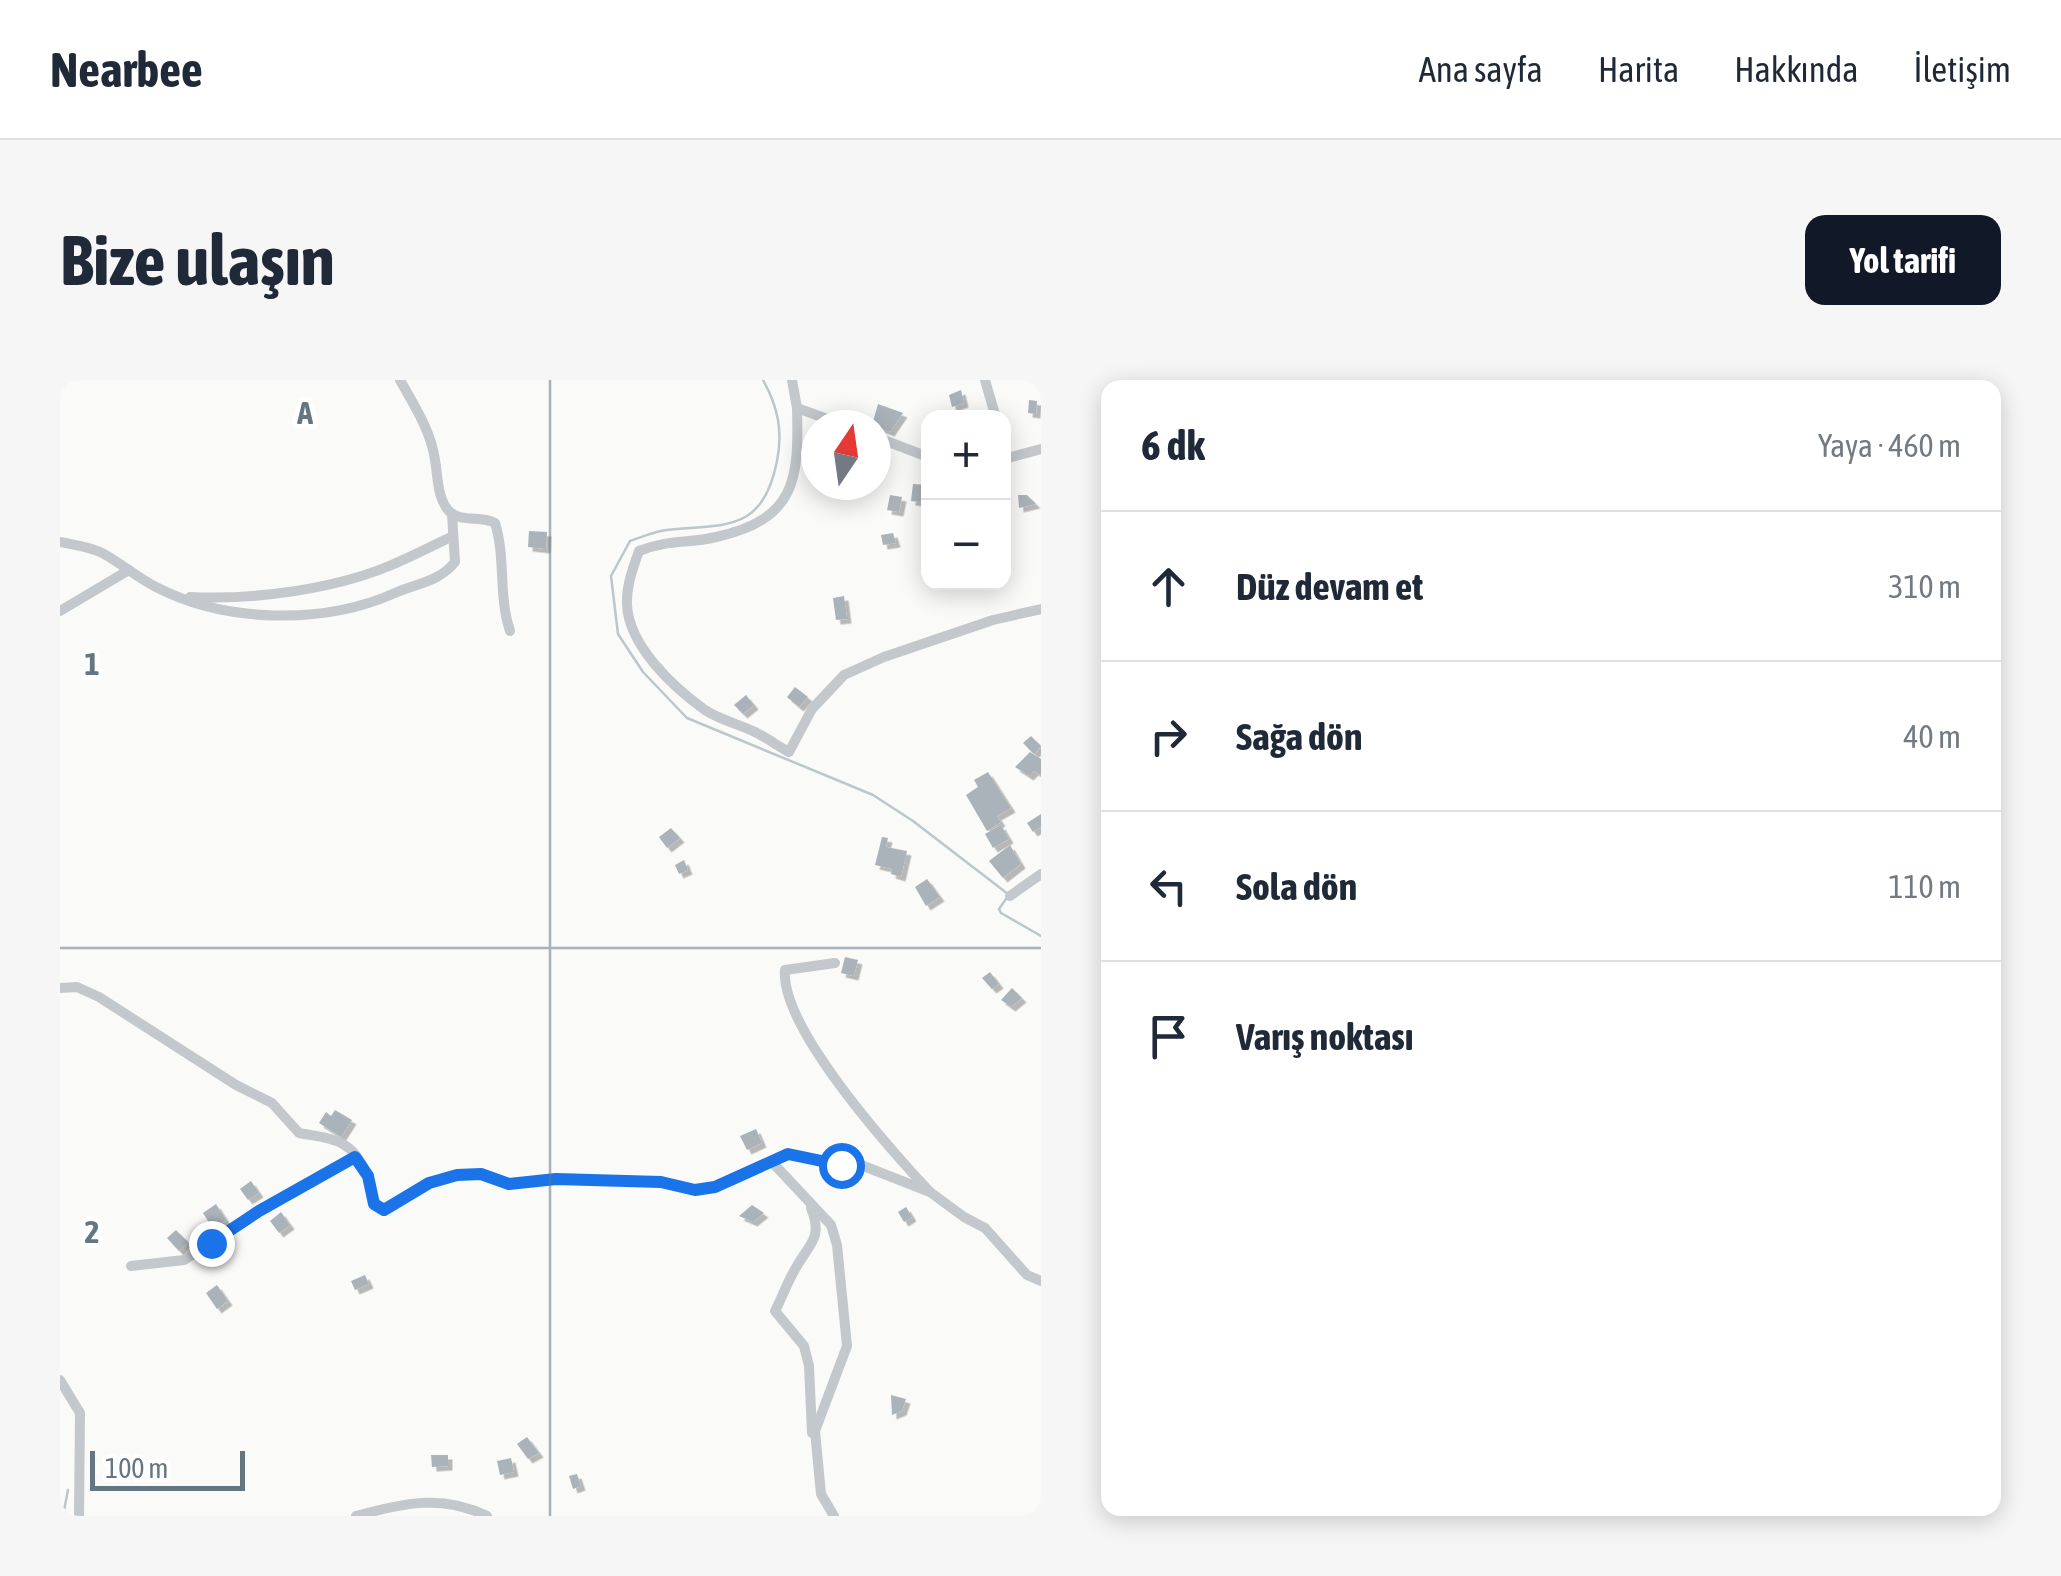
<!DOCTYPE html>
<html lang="tr">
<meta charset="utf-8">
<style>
body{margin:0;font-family:"Asap Condensed",sans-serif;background:#f6f6f7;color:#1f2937}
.controls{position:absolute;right:30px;top:30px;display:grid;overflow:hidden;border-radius:20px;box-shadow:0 5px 25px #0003}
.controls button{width:90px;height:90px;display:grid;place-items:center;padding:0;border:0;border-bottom:2px solid #e0e1e3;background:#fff;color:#1f2937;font:50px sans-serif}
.compass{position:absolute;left:741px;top:30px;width:90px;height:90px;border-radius:50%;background:#fff;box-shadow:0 5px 25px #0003;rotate:13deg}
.scale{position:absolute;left:30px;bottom:25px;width:155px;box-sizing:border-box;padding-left:10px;border:5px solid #657683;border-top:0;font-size:28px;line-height:35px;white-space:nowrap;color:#657683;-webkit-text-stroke:8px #fff;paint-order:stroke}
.stop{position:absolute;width:30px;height:30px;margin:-22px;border:8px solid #1a73e8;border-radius:50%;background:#fff}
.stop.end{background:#1a73e8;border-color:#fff;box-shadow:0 2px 10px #0008}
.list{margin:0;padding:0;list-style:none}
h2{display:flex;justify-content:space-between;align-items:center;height:130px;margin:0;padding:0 40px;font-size:42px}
h2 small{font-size:32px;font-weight:400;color:#747a83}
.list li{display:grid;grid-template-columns:65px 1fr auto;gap:30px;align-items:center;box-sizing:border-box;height:150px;padding:0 40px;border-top:2px solid #e0e1e3}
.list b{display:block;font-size:38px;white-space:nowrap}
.list em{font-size:32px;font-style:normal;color:#747a83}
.icon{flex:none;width:55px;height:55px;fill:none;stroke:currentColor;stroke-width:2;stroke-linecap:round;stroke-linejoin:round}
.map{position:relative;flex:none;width:981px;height:1136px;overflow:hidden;border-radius:20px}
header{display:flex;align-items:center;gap:60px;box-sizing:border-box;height:140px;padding:0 50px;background:#fff;border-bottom:2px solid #e0e1e3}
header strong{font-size:48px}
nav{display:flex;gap:55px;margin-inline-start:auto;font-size:35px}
.intro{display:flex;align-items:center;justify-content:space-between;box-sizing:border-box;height:240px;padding:0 60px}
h1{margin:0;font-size:70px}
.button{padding:25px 45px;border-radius:20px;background:#111827;color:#fff;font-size:35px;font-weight:700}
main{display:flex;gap:60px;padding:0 60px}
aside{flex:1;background:#fff;border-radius:20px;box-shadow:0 5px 25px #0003}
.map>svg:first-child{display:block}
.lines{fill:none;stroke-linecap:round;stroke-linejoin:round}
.stream{stroke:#bbc7cb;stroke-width:2.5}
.building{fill:#aab3b9;filter:url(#shadow)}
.minor{stroke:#c3c8cc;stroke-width:10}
.route{stroke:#1a73e8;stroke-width:12}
.grid{fill:none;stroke:#657683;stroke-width:2.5;stroke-opacity:0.55}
.grid-label{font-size:32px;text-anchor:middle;font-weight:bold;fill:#657683;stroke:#fff;stroke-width:10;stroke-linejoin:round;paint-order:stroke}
</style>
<header>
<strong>Nearbee</strong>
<nav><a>Ana sayfa</a><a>Harita</a><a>Hakkında</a><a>İletişim</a></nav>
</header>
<div class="intro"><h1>Bize ulaşın</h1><a class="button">Yol tarifi</a></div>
<main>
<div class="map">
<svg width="981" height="1136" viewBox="0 0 981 1136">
<defs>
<filter id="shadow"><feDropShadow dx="4.5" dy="4.5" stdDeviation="0" flood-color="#0004"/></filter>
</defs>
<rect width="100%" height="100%" fill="#fafaf8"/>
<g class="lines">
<g class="stream">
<path d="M703,0C718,27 723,51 717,81C703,153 665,144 607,150C595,151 582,157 570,161L551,196L558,254L583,292L627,338L813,415L853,441L948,514"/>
<polyline points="946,519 939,529 941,533 981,556"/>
<polyline points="3,1136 8,1110"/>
</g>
</g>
<g class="building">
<polygon points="901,10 904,23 892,27 889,15"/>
<polygon points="969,20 977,21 976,34 968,33"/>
<polygon points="818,24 843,33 830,52 812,45"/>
<polygon points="853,104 868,105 868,123 851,121"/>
<polygon points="830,115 842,117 839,132 827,130"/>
<polygon points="958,115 967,115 976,124 959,128"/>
<polygon points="469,151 487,152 486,169 468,167"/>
<polygon points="833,153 836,163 823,165 821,155"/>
<polygon points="784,216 787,239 776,240 773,218"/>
<polygon points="735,307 748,317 739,327 727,317"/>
<polygon points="686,315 694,325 683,334 674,325"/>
<polygon points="971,356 981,366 974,374 963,363"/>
<polygon points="970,372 981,379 981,395 974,391 969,396 955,387"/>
<polygon points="928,392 951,428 937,436 941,442 927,451 906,415 918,407 914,400"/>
<polygon points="981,434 981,447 973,452 967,443"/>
<polygon points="941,445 949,459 933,468 925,454"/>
<polygon points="611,448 620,458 607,468 599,457"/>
<polygon points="822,457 828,458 826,467 847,471 841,497 831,494 832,489 815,485"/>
<polygon points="950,465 961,484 943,498 929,481"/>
<polygon points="624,480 628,490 619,494 615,485"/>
<polygon points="867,499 880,517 866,526 855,507"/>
<polygon points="785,577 798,580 794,596 781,593"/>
<polygon points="930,592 939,604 932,609 922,598"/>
<polygon points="952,608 962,618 951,627 941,620"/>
<polygon points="275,730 292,740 281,757 259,743 266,732 271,736"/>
<polygon points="696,749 702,763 687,770 680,756"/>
<polygon points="191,801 199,813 188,820 180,809"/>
<polygon points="156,824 166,840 153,849 143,833"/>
<polygon points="692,825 704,833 693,842 679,836"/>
<polygon points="846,827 852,837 844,842 838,832"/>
<polygon points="221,832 230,845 219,853 210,841"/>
<polygon points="116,850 128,862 119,871 107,858"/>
<polygon points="305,895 309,904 295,910 291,901"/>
<polygon points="157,905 168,921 157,929 146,913"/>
<polygon points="831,1015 846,1019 842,1031 832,1035"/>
<polygon points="467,1057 479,1073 468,1079 457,1064"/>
<polygon points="371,1075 388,1075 388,1086 372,1087"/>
<polygon points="451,1078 454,1092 440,1095 437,1081"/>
<polygon points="517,1094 521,1106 513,1109 509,1096"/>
</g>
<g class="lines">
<g class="minor">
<path d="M340,0C354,25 371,51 375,80C378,96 377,120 390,132C403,143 421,135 435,143C446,178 438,215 450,251"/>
<polyline points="732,0 737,28"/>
<polyline points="925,0 936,38"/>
<path d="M784,45L737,28C739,100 736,139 656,157C627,164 609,159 579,171C573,188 566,206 567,225C569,266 613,307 645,330C660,340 679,344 695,352C707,358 718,366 729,372L752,329L784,295L824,277L933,240L981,229"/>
<polyline points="816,57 868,77"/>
<polyline points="944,79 981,69"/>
<path d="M0,162C14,165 32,167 44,174C62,184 78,198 96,207C166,243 263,245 335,213C357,203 379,202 395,182L392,134"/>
<path d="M130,217C192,220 271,210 329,186C351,177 372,166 393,156"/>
<polyline points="0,231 69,190"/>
<polyline points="950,516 981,494"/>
<path d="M775,583L725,590C720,647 830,769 869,811"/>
<path d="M0,608L17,607L39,617L176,705L212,723L239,753C270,759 290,757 306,792C311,802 310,814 314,824L325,830L369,803L397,795L421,794L449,804L496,799L601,802L635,810L655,807L729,774L781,785H801L870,812L904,837L925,848L967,895L981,901"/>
<polyline points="712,782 771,845 777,865 787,966 755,1051 761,1114 774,1136"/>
<path d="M751,828C763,858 750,863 737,886C728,900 723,916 715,931L744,966L749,986L752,1053"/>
<polyline points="71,886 124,880 199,831 295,777"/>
<polyline points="0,1000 20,1033 19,1136"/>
<path d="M296,1136C343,1123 382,1114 427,1136"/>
</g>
</g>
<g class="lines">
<polyline class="route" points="151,863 199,831 295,777 308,796 314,824 324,830 369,803 397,795 421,794 449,804 496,799 601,802 635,810 655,807 728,774 781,785"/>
</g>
<path class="grid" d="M490,0V1136M0,568H981"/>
<g class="grid-label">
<text x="245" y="44">A</text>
<text x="32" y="295">1</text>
<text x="32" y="863">2</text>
</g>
</svg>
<div class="controls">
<button>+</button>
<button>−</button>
</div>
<svg class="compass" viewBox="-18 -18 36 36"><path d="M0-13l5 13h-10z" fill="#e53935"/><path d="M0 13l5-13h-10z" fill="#747a83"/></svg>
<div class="scale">100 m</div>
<div class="stop" style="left:781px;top:785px"></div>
<div class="stop end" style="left:151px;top:863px"></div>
</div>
<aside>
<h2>6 dk<small>Yaya · 460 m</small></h2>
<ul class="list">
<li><svg class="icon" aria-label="ahead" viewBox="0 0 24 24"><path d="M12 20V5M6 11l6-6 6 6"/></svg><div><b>Düz devam et</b></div><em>310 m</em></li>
<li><svg class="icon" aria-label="right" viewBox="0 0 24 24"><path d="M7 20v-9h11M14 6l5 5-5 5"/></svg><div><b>Sağa dön</b></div><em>40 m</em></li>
<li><svg class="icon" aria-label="left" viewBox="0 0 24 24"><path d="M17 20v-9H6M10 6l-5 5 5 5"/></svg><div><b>Sola dön</b></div><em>110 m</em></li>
<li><svg class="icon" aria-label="arrive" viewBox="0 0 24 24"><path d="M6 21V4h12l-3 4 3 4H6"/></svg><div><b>Varış noktası</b></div></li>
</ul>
</aside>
</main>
